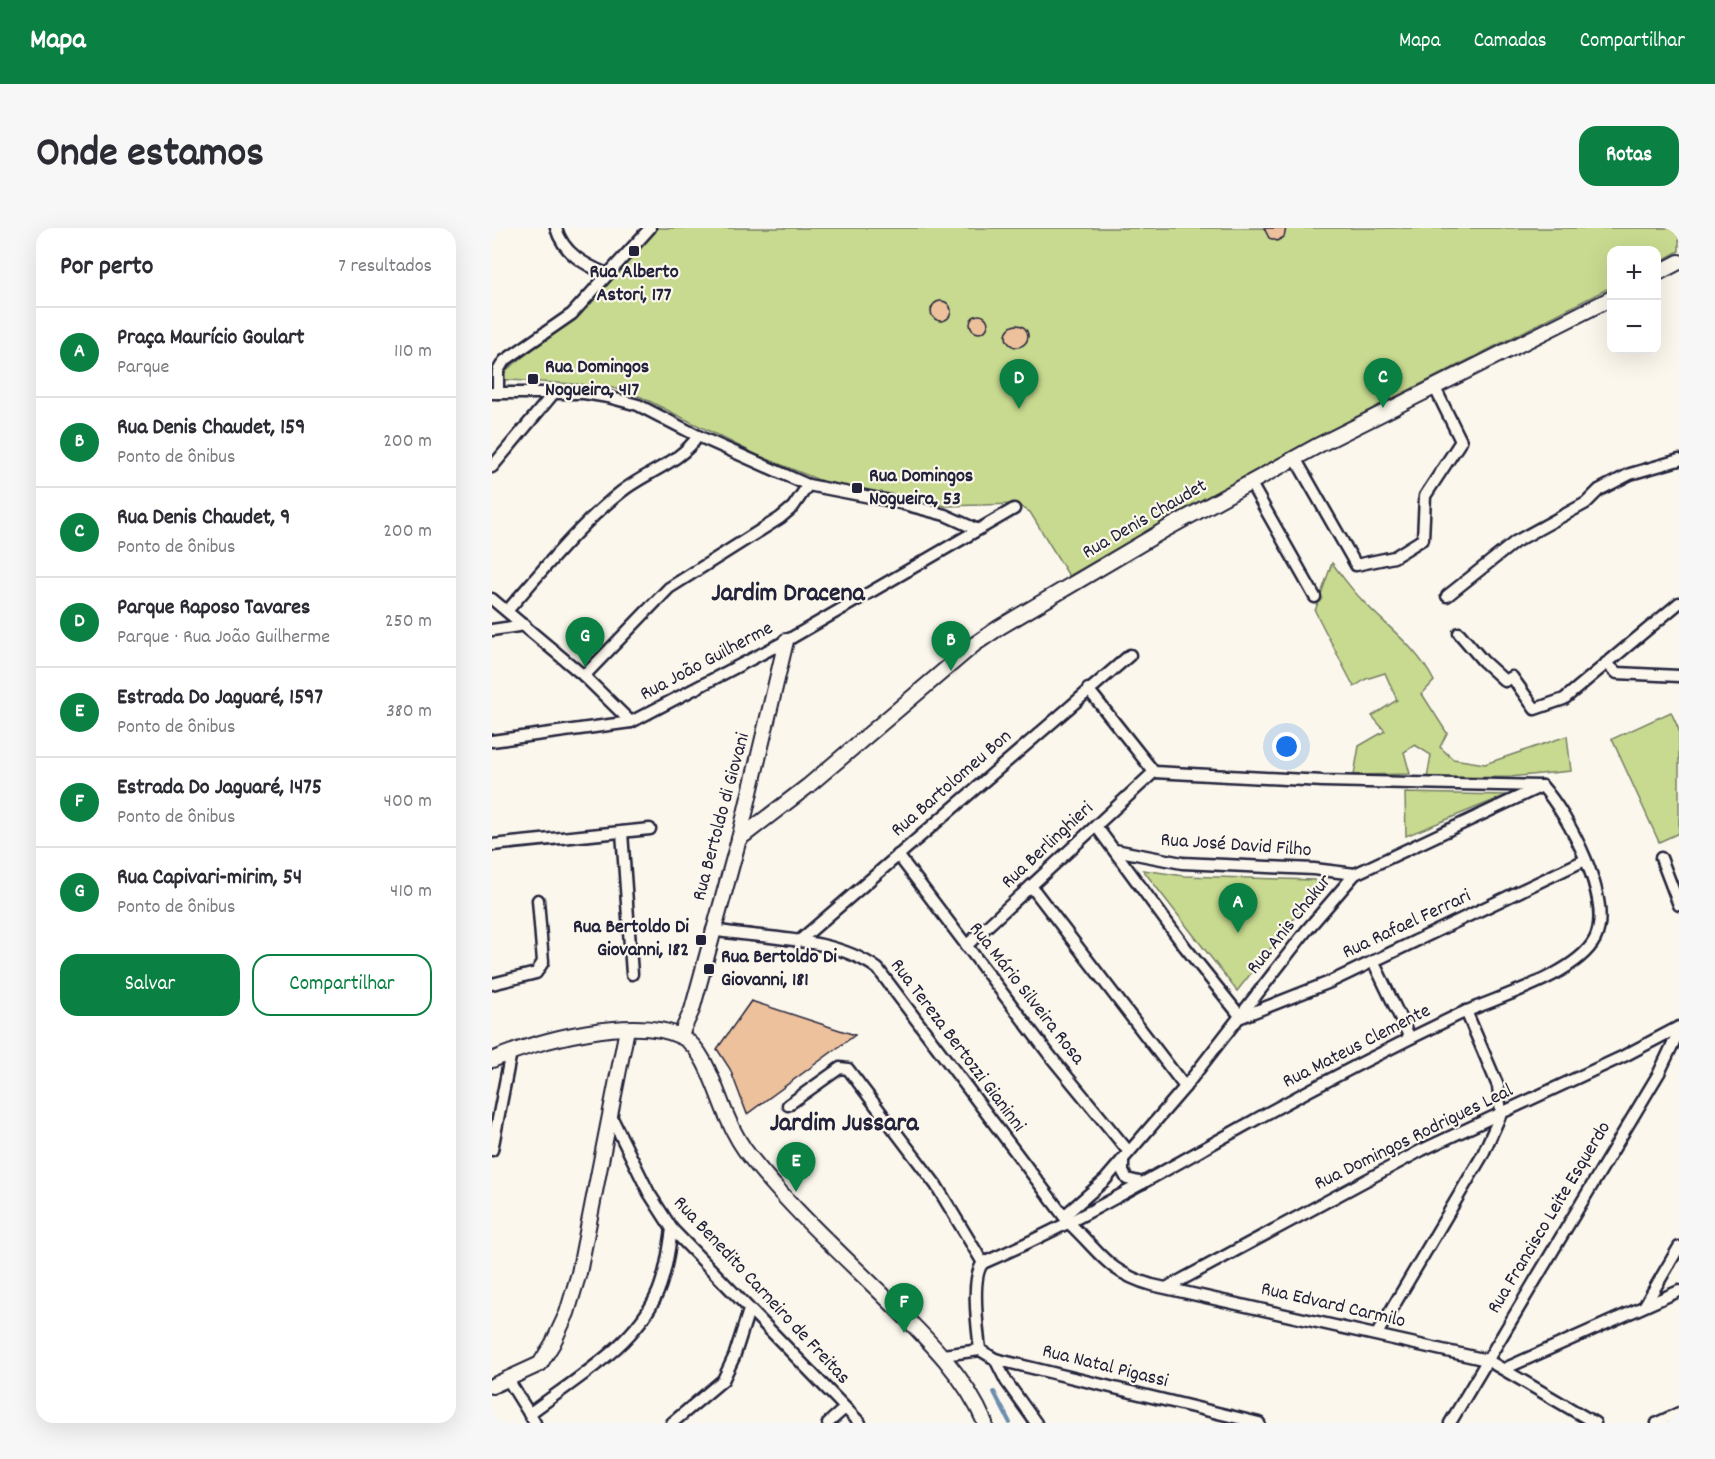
<!DOCTYPE html>
<html lang="pt">
<meta charset="utf-8">
<style>
body{margin:0;font-family:Dekko,sans-serif;background:#f7f7f7;color:#2b2b33}
.controls{position:absolute;right:18px;top:18px;display:grid;overflow:hidden;border-radius:12px;box-shadow:0 6px 24px #0002}
.controls button{width:54px;height:54px;display:grid;place-items:center;padding:0;border:0;border-bottom:2px solid #e1e1e2;background:#fff;color:#2b2b33;font:30px sans-serif}
.you{position:absolute;left:795px;top:519px;width:21px;height:21px;margin:-15px;border:4px solid #fff;border-radius:50%;background:#1a73e8;box-shadow:0 0 0 9px #1a73e833}
.badge{display:grid;place-items:center;width:39px;height:39px;border-radius:50%;background:#0b8043;color:#fff;font-size:20px;font-weight:700}
.pin{position:absolute;translate:-50% -50px;filter:drop-shadow(0 2px 3px #0008)}
.pin::after{content:'';position:absolute;top:32px;width:21px;height:18px;background:inherit;clip-path:polygon(0 0,100% 0,50% 100%)}
.list{margin:0;padding:0;list-style:none}
h2{display:flex;justify-content:space-between;align-items:center;height:78px;margin:0;padding:0 24px;font-size:26px}
h2 small{font-size:20px;font-weight:400;color:#7c7c81}
.list li{display:grid;grid-template-columns:39px 1fr auto;gap:18px;align-items:center;box-sizing:border-box;height:90px;padding:0 24px;border-top:2px solid #e1e1e2}
.list b{display:block;font-size:22px;white-space:nowrap}
.list p{margin:0;font-size:20px;white-space:nowrap;color:#7c7c81}
.list em{font-size:20px;font-style:normal;color:#7c7c81}
.actions{display:flex;gap:12px;padding:18px 24px}
.actions a{flex:1;padding:14px 0;border:2px solid #0b8043;border-radius:18px;text-align:center;font-size:21px;color:#0b8043}
.actions .main{background:#0b8043;color:#fff}
.map{position:relative;flex:none;width:1187px;height:1195px;overflow:hidden;border-radius:18px}
header{display:flex;align-items:center;gap:36px;box-sizing:border-box;height:84px;padding:0 30px;background:#0b8043;color:#fff}
header strong{font-size:28px}
nav{display:flex;gap:33px;margin-inline-start:auto;font-size:21px}
.intro{display:flex;align-items:center;justify-content:space-between;box-sizing:border-box;height:144px;padding:0 36px}
h1{margin:0;font-size:42px}
.button{padding:15px 27px;border-radius:18px;background:#0b8043;color:#fff;font-size:21px;font-weight:700}
main{display:flex;gap:36px;padding:0 36px}
aside{flex:1;background:#fff;border-radius:18px;box-shadow:0 6px 24px #0002}
.map>svg:first-child{display:block}
.green{fill:#c8da8f;stroke:#757e65;stroke-width:1.5}
.lines{fill:none;stroke-linecap:round;stroke-linejoin:round}
.stream{stroke:#6c8daf;stroke-width:4}
.building{fill:#ecc19c;stroke:#22223b;stroke-width:1.5}
.street-casing{stroke:#22223b;stroke-width:15}
.secondary-casing{stroke:#22223b;stroke-width:18}
.street{stroke:#fbf7ec;stroke-width:10}
.secondary{stroke:#fbf7ec;stroke-width:14}
.poi-dot{fill:#22223b;stroke:#fbf7ec;stroke-width:2}
.labels{text-anchor:middle;dominant-baseline:central;stroke-width:4.5;stroke-linejoin:round;paint-order:stroke}
.poi-label{font-size:20px;font-weight:bold;fill:#22223b;stroke:#fbf7ec;text-anchor:start}
.street-label{font-size:20px;fill:#22223b;stroke:#fbf7ec}
.district-label{font-size:26px;font-weight:bold;fill:#22223b;stroke:#fbf7ec}
</style>
<header>
<strong>Mapa</strong>
<nav><a>Mapa</a><a>Camadas</a><a>Compartilhar</a></nav>
</header>
<div class="intro"><h1>Onde estamos</h1><a class="button">Rotas</a></div>
<main>
<aside>
<h2>Por perto<small>7 resultados</small></h2>
<ul class="list">
<li><span class="badge">A</span><div><b>Praça Maurício Goulart</b><p>Parque</p></div><em>110 m</em></li>
<li><span class="badge">B</span><div><b>Rua Denis Chaudet, 159</b><p>Ponto de ônibus</p></div><em>200 m</em></li>
<li><span class="badge">C</span><div><b>Rua Denis Chaudet, 9</b><p>Ponto de ônibus</p></div><em>200 m</em></li>
<li><span class="badge">D</span><div><b>Parque Raposo Tavares</b><p>Parque · Rua João Guilherme</p></div><em>250 m</em></li>
<li><span class="badge">E</span><div><b>Estrada Do Jaguaré, 1597</b><p>Ponto de ônibus</p></div><em>380 m</em></li>
<li><span class="badge">F</span><div><b>Estrada Do Jaguaré, 1475</b><p>Ponto de ônibus</p></div><em>400 m</em></li>
<li><span class="badge">G</span><div><b>Rua Capivari-mirim, 54</b><p>Ponto de ônibus</p></div><em>410 m</em></li>
</ul>
<div class="actions"><a class="main">Salvar</a><a>Compartilhar</a></div>
</aside>
<div class="map">
<svg width="1187" height="1195" viewBox="0 0 1187 1195">
<rect width="100%" height="100%" fill="#fbf7ec"/>
<filter id="ink" filterUnits="userSpaceOnUse"><feTurbulence type="fractalNoise" baseFrequency=".0167" numOctaves="2"/><feDisplacementMap in="SourceGraphic" scale="12" xChannelSelector="R" yChannelSelector="G"/><feConvolveMatrix kernelMatrix="1 2 1 2 8 2 1 2 1" color-interpolation-filters="sRGB"/></filter>
<g filter="url(#ink)">
<g class="green">
<polygon points="165,0 1187,0 1187,23 1165,35 1164,22 1120,22 1119,59 821,211 702,276 577,348 538,284 524,276 453,278 342,258 265,227 149,169 114,158 3,151 85,86"/>
<path d="M840,335C850,348 859,361 870,372C895,399 925,419 942,453L930,466L955,505L948,519L961,531L993,536L1075,508L1079,543L1017,549L935,550L939,527L923,517L912,524L918,546L862,547L867,518L893,503L880,488L905,472L893,445L874,451L862,459L823,383Z"/>
<polygon points="1179,484 1187,502 1187,605 1167,614 1120,511"/>
<polygon points="913,565 1015,567 914,608"/>
<polygon points="651,642 692,648 822,652 828,658 745,763"/>
</g>
<g class="lines">
<polyline class="stream" points="502,1164 518,1195"/>
</g>
<g class="building">
<polygon points="772,0 794,0 792,9 785,13 777,10"/>
<circle cx="449" cy="83" r="10"/>
<circle cx="487" cy="96" r="9"/>
<circle cx="525" cy="108" r="11"/>
<polygon points="259,773 363,807 255,886 238,841 225,821"/>
</g>
<g class="lines">
<defs>
<g id="street">
<path d="M64,0C71,25 93,37 115,46"/>
<polyline points="0,165 92,165 116,169 146,177 206,208 316,257 404,274 453,287 484,301"/>
<polyline points="6,165 6,143 12,133 80,86 158,0"/>
<polyline points="803,230 864,337 902,329 931,311 933,268 969,213 943,160"/>
<polyline points="0,239 61,166"/>
<polyline points="758,254 823,369"/>
<polyline points="955,368 1023,314 1094,275 1107,262 1138,246 1187,232"/>
<polyline points="0,371 92,448 139,494"/>
<path d="M15,383C51,342 86,298 129,264C154,244 188,235 206,208"/>
<polyline points="0,402 33,397"/>
<polyline points="967,405 991,433 1013,453 1020,449 1043,481 1072,471 1187,375"/>
<polyline points="1114,435 1125,445 1187,448"/>
<polyline points="92,448 177,360 288,290 301,279 316,257"/>
<polyline points="596,461 662,544 831,553 1049,558"/>
<polyline points="0,513 139,494 294,413 522,281"/>
<polyline points="604,598 693,719 749,789 838,754 1093,632"/>
<polyline points="130,604 140,746"/>
<polyline points="0,617 158,601"/>
<polyline points="623,622 690,635 822,641 863,646"/>
<polyline points="406,627 559,829 637,924"/>
<polyline points="1169,630 1187,677"/>
<polyline points="539,658 693,859"/>
<path d="M220,702C273,711 341,708 386,741L577,995C609,1025 615,1044 660,1057L995,1132L1103,1195"/>
<polyline points="306,714 638,427"/>
<polyline points="474,718 662,544"/>
<polyline points="881,733 918,810"/>
<polyline points="0,756 44,745 51,734 46,672"/>
<polyline points="296,877 348,840 356,841 444,957 491,1035"/>
<polyline points="118,886 157,965 180,1001 368,1195"/>
<polyline points="0,922 19,824"/>
<polyline points="631,931 631,944 635,951 651,955"/>
<polyline points="572,988 613,952 693,859 814,703 863,646 1050,558"/>
<polyline points="676,1059 930,922 1132,828 1187,799"/>
<polyline points="1153,1077 1187,1019"/>
<polyline points="885,1106 990,928 1009,886 1006,858 974,783"/>
<path d="M488,1122C486,1103 478,1049 491,1035C582,996 666,946 752,898C822,859 893,822 966,787C1002,770 1084,748 1103,711C1122,672 1076,587 1050,558"/>
<polyline points="451,1127 488,1122 503,1131 767,1195"/>
<polyline points="503,1131 514,1153 544,1195"/>
<polyline points="1012,1141 1187,1063"/>
<polyline points="15,1150 43,1195"/>
<path d="M37,1186C83,1151 143,1118 166,1064C174,1044 177,1022 180,1001"/>
<polyline points="180,1195 231,1152 242,1129 257,1082"/>
<polyline points="336,1195 353,1180"/>
<polyline points="958,1195 1167,845 1187,803"/>
<polyline points="1165,1195 1187,1185"/>
</g>
<g id="secondary">
<polyline points="1164,46 1187,34"/>
<polyline points="247,611 316,558 483,416 508,399 674,301 827,217 1120,70"/>
<polyline points="188,808 200,782 247,611 294,413"/>
<path d="M0,832C45,812 144,786 190,809C214,821 225,868 236,891C242,905 250,919 259,930C298,979 345,1022 389,1065C428,1104 471,1143 493,1195"/>
<polyline points="0,1158 48,1136 61,1115 75,1085 87,1045 135,801"/>
</g>
</defs>
<use href="#street" class="street-casing"/>
<use href="#secondary" class="secondary-casing"/>
<use href="#street" class="street"/>
<use href="#secondary" class="secondary"/>
</g>
</g>
<g class="poi-dot">
<rect x="136" y="17" width="12" height="12" rx="3"/>
<rect x="35" y="145" width="12" height="12" rx="3"/>
<rect x="359" y="254" width="12" height="12" rx="3"/>
<rect x="203" y="706" width="12" height="12" rx="3"/>
<rect x="211" y="735" width="12" height="12" rx="3"/>
</g>
<g class="labels">
<g class="poi-label">
<text x="142" y="45" text-anchor="middle">Rua Alberto<tspan x="142" dy="23">Astori, 177</tspan></text>
<text x="53" y="140">Rua Domingos<tspan x="53" dy="23">Nogueira, 417</tspan></text>
<text x="377" y="249">Rua Domingos<tspan x="377" dy="23">Nogueira, 53</tspan></text>
<text x="197" y="700" text-anchor="end">Rua Bertoldo Di<tspan x="197" dy="23">Giovanni, 182</tspan></text>
<text x="229" y="730">Rua Bertoldo Di<tspan x="229" dy="23">Giovanni, 181</tspan></text>
</g>
<g class="street-label">
<text transform="translate(653 292) rotate(-30)">Rua Denis Chaudet</text>
<text transform="translate(215 434) rotate(-28)">Rua João Guilherme</text>
<text transform="translate(460 556) rotate(-41)">Rua Bartolomeu Bon</text>
<text transform="translate(230 589) rotate(-75)">Rua Bertoldo di Giovani</text>
<text transform="translate(556 618) rotate(-43)">Rua Berlinghieri</text>
<text transform="translate(744 618) rotate(4)">Rua José David Filho</text>
<text transform="translate(798 697) rotate(-51)">Rua Anis Chakur</text>
<text transform="translate(915 697) rotate(-25)">Rua Rafael Ferrari</text>
<text transform="translate(534 766) rotate(52)">Rua Mário Silveira Rosa</text>
<text transform="translate(465 818) rotate(53)">Rua Tereza Bertozzi Gianinni</text>
<text transform="translate(865 819) rotate(-27)">Rua Mateus Clemente</text>
<text transform="translate(922 910) rotate(-26)">Rua Domingos Rodrigues Leal</text>
<text transform="translate(1058 990) rotate(-59)">Rua Francisco Leite Esquerdo</text>
<text transform="translate(269 1063) rotate(47)">Rua Benedito Carneiro de Freitas</text>
<text transform="translate(841 1078) rotate(13)">Rua Edvard Carmilo</text>
<text transform="translate(613 1139) rotate(14)">Rua Natal Pigassi</text>
</g>
<g class="district-label">
<text x="296" y="366">Jardim Dracena</text>
<text x="352" y="896">Jardim Jussara</text>
</g>
</g>
</svg>
<div class="controls">
<button>+</button>
<button>−</button>
</div>
<div class="you"></div>
<div class="pin badge" style="left:746px;top:705px">A</div>
<div class="pin badge" style="left:459px;top:443px">B</div>
<div class="pin badge" style="left:891px;top:180px">C</div>
<div class="pin badge" style="left:527px;top:181px">D</div>
<div class="pin badge" style="left:304px;top:964px">E</div>
<div class="pin badge" style="left:412px;top:1105px">F</div>
<div class="pin badge" style="left:93px;top:439px">G</div>
</div>
</main>
